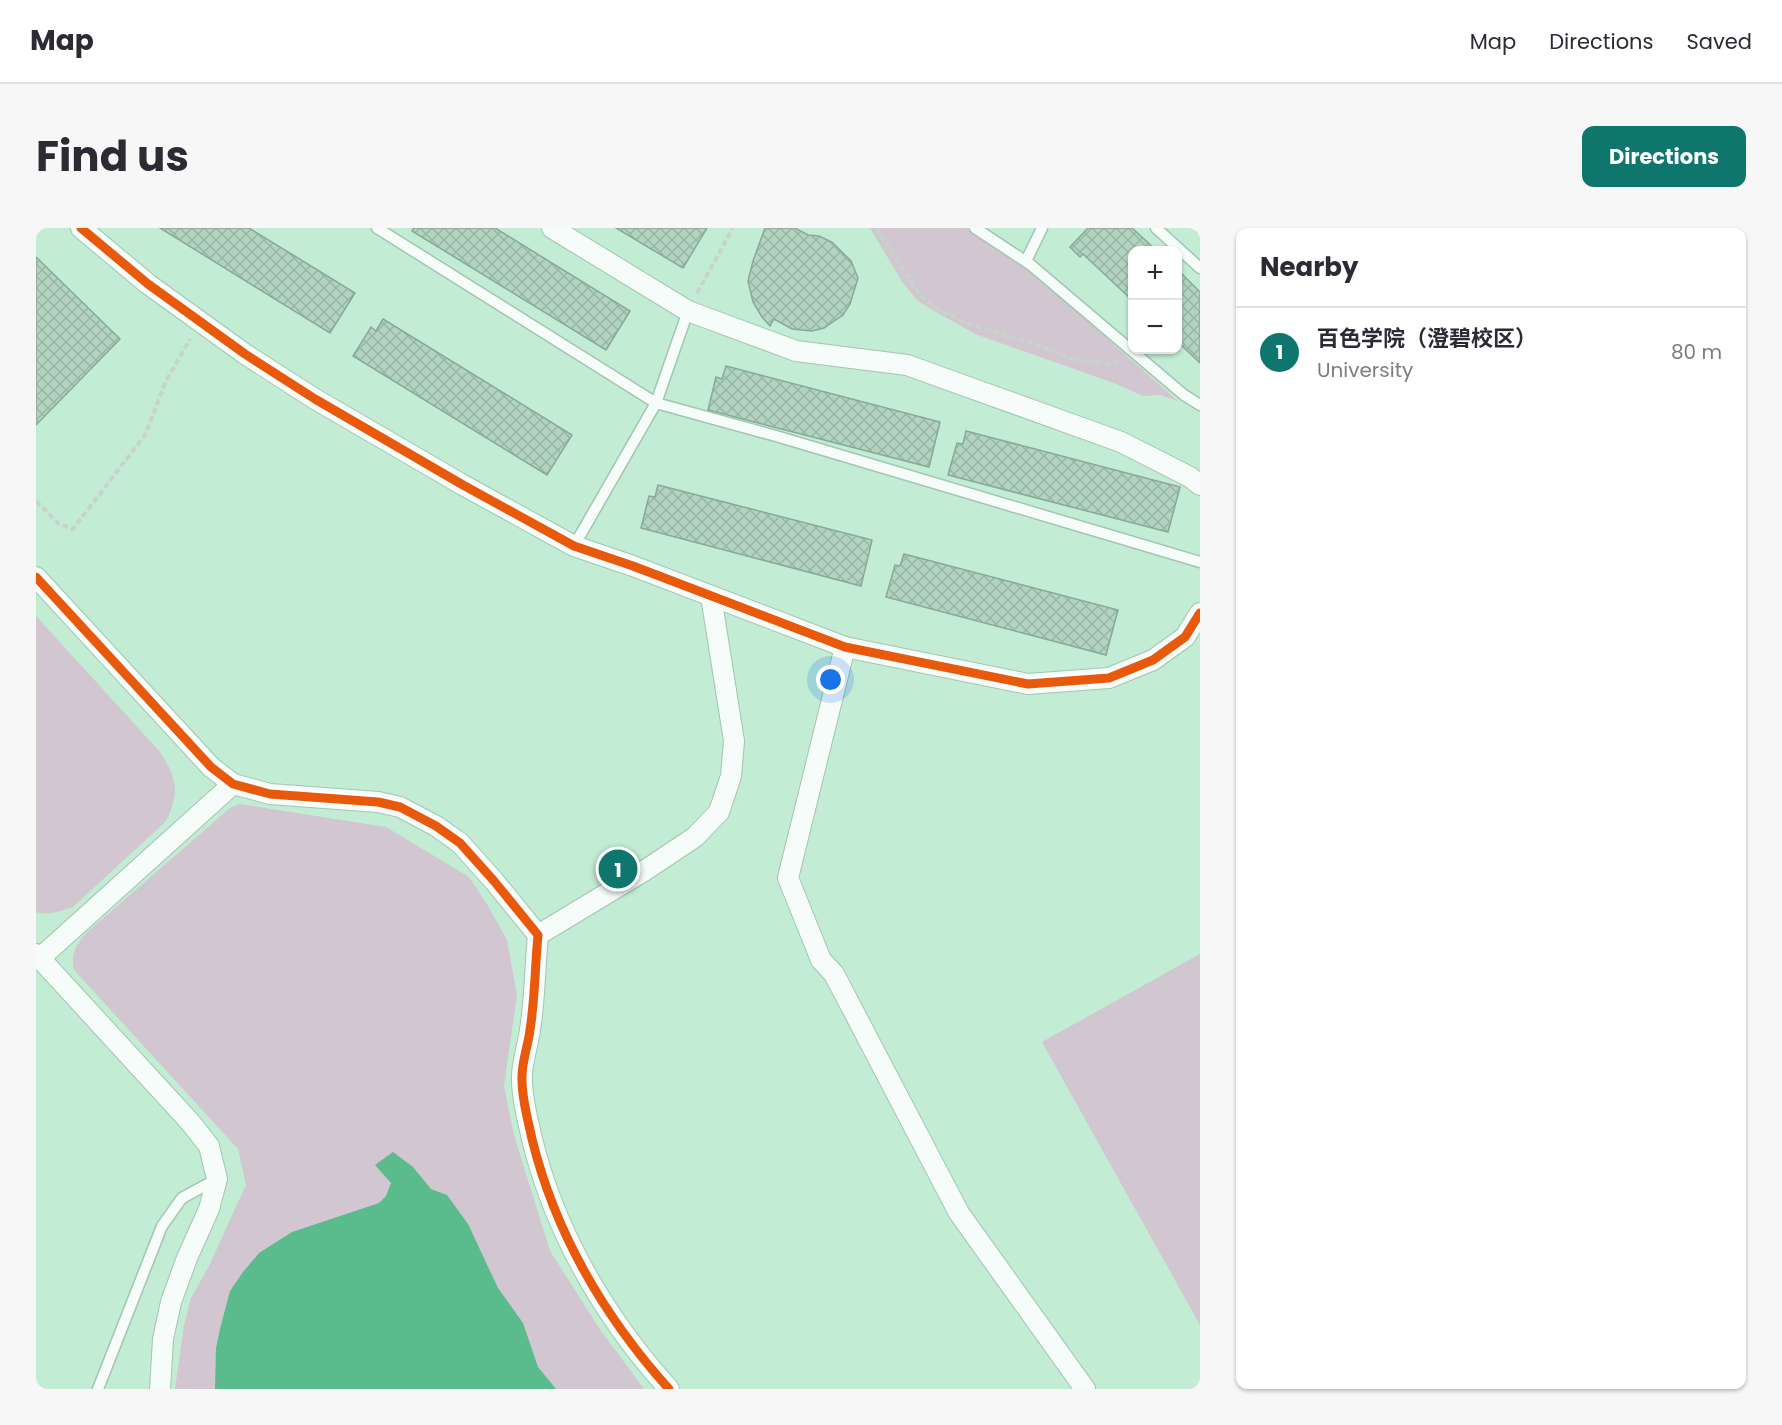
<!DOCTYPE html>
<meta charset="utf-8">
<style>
body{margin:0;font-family:Poppins,"Noto Sans SC",sans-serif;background:#f7f7f7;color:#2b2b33}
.controls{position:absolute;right:18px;top:18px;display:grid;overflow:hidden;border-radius:12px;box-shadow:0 2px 4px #0004}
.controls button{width:54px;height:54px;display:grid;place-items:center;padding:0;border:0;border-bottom:2px solid #e1e1e2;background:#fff;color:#2b2b33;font:30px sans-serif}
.you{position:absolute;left:795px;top:452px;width:21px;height:21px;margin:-15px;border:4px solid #fff;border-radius:50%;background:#1a73e8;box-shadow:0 0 0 9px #1a73e833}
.badge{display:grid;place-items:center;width:39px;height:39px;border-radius:50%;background:#0f766e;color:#fff;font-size:20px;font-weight:700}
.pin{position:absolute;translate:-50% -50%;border:3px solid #fff;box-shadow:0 2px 6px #0006}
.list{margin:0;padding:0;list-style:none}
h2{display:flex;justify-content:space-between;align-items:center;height:78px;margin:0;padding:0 24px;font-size:26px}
h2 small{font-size:20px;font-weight:400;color:#7c7c81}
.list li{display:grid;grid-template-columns:39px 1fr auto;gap:18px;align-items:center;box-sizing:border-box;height:90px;padding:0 24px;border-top:2px solid #e1e1e2}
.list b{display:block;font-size:22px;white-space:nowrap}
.list p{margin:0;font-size:20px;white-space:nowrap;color:#7c7c81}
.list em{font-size:20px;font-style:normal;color:#7c7c81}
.map{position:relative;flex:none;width:1164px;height:1161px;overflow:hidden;border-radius:12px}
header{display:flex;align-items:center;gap:36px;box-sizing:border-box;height:84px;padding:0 30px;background:#fff;border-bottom:2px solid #e1e1e2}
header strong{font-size:28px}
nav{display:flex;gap:33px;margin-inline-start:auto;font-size:21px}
.intro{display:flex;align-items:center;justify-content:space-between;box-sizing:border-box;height:144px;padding:0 36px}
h1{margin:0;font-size:42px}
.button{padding:15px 27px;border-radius:12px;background:#0f766e;color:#fff;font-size:21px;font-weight:700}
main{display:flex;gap:36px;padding:0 36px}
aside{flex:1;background:#fff;border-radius:12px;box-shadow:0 2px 4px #0004}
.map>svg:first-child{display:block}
.green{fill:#d2c6d0}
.water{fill:#5abb8d}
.building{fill:url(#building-cross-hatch);stroke:#88a997;stroke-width:1.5}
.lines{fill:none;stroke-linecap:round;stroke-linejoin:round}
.lane-casing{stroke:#a3c5b2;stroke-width:13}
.street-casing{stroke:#a3c5b2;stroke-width:22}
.path{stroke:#c7d4cc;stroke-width:4;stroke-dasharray:6 3;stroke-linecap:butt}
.lane{stroke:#f6fcf9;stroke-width:10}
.street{stroke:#f6fcf9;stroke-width:20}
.cycleway-casing{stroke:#fff;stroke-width:13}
.cycleway{stroke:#e8590c;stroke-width:9}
</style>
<header>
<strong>Map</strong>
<nav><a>Map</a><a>Directions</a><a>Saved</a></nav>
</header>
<div class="intro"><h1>Find us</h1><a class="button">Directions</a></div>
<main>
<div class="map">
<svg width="1164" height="1161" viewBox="0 0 1164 1161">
<defs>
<pattern id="building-cross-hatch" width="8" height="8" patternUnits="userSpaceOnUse" patternTransform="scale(1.5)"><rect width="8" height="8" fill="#b2d3c0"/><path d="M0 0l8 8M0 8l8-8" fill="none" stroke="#98b6a5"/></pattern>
</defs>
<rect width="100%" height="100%" fill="#c2ecd4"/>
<g class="green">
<polygon points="834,0 930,0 973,27 1007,54 1142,173 1124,167 1107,168 1078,155 939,106 895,81 882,73 867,55"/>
<path d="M0,388L124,524C141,550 144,565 130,593L37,679C25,683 12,688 0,684Z"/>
<path d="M204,576L350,599L433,649L451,676L471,712L481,767L468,858L478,907L514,1023L563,1100L608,1161H139L148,1097L155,1070L173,1038L210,957L202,921L38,742C35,724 39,720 49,706L194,580Z"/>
<polygon points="1164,726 1164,1097 1006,814"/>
</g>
<polygon class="water" points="357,924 377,939 395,961 411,967 432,996 462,1060 487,1095 502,1139 520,1161 179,1161 180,1120 184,1101 194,1063 207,1044 223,1025 256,1004 343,975 350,968 355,955 339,937"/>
<g class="building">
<polygon points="124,0 213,0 319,65 294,105"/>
<polygon points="378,0 459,0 594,83 570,122 376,3"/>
<polygon points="580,0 671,0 647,40"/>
<polygon points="729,0 759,0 772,7 783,8 796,14 815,33 822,50 814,76 807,87 788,100 776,103 756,101 738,91 734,98 726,89 717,74 712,53 717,33"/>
<polygon points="1052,0 1096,0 1120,22 1096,22 1096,72 1047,26 1044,29 1034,19"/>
<polygon points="0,29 84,111 0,197"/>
<polygon points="1142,42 1164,64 1164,135 1142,114"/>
<polygon points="347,91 536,207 511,247 317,128 335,99 340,103"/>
<polygon points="690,138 904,194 893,239 672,182 680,149 686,151"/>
<polygon points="930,203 1144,259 1132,304 912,247 921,215 927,216"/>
<polygon points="622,257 836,312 825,358 605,300 613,268 619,269"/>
<polygon points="868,326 1082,382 1070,427 850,369 859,337 864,338"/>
</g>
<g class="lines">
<defs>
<g id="lane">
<polyline points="341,0 620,175 740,208 1164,334"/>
<polyline points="939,0 995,37 1148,167 1164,177"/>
<polyline points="1120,0 1164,40"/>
<polyline points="990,33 1006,0"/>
<polyline points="538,318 620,175 652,83"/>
<polyline points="62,1161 126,998 146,970 181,951"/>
</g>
<g id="street">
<polyline points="45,0 112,56 209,126 279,171 427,257 538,318 597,338 809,419 992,456 1073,450 1117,432 1149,409 1164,385"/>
<polyline points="516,0 652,83 760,123 871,137 1085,214 1154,249 1164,257"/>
<path d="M0,349L175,539L197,556L234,566L342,574L364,579L400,598L424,615L458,653L502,707C499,738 499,771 494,802C492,818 485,836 486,852C486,872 492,892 496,911C519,1005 569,1090 633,1161"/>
<polyline points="809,419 752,650 785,732 798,746 923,985 1049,1161"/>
<polyline points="502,707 608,643 659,609 683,584 695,548 698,513 675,368"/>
<polyline points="0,726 154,894 173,918 181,951 173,981 151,1030 135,1074 127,1111 124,1161"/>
<polyline points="4,730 197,556"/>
</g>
</defs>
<use href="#lane" class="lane-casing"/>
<use href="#street" class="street-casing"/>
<g class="path">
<polyline points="840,0 885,68 903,82 936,97 991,113 1039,132 1076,136 1082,134"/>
<polyline points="661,65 697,0"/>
<polyline points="0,273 23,296 37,301 109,207 130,153 154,111"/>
</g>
<use href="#lane" class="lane"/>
<use href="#street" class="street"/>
<defs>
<g id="cycleway">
<polyline points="45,0 112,56 209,126 279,171 427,257 538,318 597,338 809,419 992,456 1073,450 1117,432 1149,409 1164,385"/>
<path d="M0,349L175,539L197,556L234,566L342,574L364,579L400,598L424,615L458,653L502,707C499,738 499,771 494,802C492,818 485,836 486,852C486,872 492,892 496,911C519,1005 569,1090 633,1161"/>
</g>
</defs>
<use href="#cycleway" class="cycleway-casing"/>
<use href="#cycleway" class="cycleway"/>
</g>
</svg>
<div class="controls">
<button>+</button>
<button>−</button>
</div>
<div class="you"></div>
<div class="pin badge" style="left:582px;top:641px">1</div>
</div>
<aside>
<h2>Nearby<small></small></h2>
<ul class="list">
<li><span class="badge">1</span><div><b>百色学院（澄碧校区）</b><p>University</p></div><em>80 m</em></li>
</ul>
</aside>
</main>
